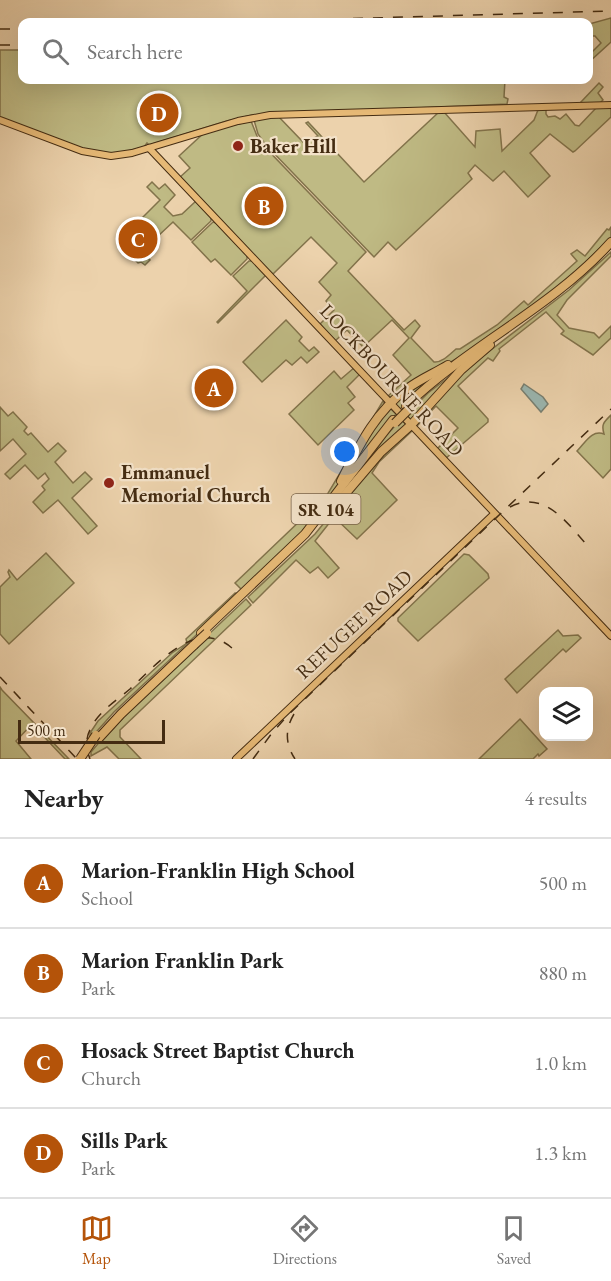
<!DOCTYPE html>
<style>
body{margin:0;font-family:"EB Garamond",serif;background:#f2f2f2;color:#222}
.controls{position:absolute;right:18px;bottom:18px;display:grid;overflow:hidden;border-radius:12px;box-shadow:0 6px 24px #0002}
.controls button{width:54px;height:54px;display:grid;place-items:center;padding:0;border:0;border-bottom:2px solid #e0e0e0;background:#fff;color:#222;font:30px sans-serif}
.scale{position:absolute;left:18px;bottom:15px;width:147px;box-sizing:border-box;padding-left:6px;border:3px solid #442c12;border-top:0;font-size:16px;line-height:21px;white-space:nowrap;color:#442c12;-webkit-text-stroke:4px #f3e2c9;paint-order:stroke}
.you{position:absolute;left:345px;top:452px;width:21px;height:21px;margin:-15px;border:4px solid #fff;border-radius:50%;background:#1a73e8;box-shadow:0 0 0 9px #1a73e833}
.badge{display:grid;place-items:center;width:39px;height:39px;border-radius:50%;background:#b45309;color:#fff;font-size:20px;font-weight:700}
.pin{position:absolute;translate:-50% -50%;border:3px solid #fff;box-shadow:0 2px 6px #0006}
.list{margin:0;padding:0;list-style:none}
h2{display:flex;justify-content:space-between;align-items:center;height:78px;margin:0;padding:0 24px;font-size:26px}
h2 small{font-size:20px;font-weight:400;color:#767676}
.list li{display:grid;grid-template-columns:39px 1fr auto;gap:18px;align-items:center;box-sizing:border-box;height:90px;padding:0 24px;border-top:2px solid #e0e0e0}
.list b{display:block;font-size:22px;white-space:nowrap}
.list p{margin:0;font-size:20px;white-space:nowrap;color:#767676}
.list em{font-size:20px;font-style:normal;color:#767676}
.icon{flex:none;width:33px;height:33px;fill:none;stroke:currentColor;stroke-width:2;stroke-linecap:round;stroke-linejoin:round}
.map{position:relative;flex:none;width:611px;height:759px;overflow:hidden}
.search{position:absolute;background:#fff;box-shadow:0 6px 24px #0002;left:18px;right:18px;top:18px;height:66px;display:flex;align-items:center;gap:15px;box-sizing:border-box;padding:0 21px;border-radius:12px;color:#767676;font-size:22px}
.sheet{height:438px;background:#fff}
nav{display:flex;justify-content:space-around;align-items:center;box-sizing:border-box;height:84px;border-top:2px solid #e0e0e0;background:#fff;font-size:16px;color:#767676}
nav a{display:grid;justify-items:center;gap:3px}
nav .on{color:#b45309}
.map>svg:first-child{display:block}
.green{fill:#bfba84;stroke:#82734b;stroke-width:1.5}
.water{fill:#9ab6b0;stroke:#787f71;stroke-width:1.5}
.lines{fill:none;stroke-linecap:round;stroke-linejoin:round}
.major-casing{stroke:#442c12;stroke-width:8}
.highway-casing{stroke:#442c12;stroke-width:10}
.major{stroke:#e6b976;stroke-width:6}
.highway{stroke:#e6b976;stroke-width:8}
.rail{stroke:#442c12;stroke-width:1.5;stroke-dasharray:10 10;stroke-linecap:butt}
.highway-bridge-casing{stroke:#442c12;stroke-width:10;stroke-linecap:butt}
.highway-bridge{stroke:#e6b976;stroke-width:8}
.poi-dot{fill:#8f2418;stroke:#f3e2c9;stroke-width:2}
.labels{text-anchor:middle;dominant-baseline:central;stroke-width:4.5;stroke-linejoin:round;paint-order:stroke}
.shield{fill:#f3e2c9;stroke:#786349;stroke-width:1.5}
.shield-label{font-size:18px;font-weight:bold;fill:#442c12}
.poi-label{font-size:20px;font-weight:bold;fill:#442c12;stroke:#f3e2c9;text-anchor:start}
.street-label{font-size:20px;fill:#442c12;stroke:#f3e2c9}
</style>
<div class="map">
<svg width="611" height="759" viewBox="0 0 611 759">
<rect width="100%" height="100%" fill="#ecd2ac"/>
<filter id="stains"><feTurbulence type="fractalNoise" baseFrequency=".00333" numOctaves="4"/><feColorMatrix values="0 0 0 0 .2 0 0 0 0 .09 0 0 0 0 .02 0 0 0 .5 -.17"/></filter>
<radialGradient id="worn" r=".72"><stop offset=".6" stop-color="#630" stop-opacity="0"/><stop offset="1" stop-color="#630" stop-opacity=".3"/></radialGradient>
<g class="green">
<polygon points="611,18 611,42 589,62 589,55 601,43 595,36 589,36 589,24"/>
<polygon points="0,50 22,50 22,80 505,80 504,97 508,99 507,104 252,115 227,121 149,145 147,143 144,147 115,154 85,150 0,118"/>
<polygon points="599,83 603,87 598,93 603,100 600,103 580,103"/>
<polygon points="597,107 611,107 611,117 575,151 573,152 550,134 530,153 550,176 528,197 504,171 493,181 475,165 468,173 472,179 396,250 388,242 374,257 265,144 258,134 254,120 278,116 304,143 318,136 306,123 308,122 364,182 439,112 444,112 475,147 476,131 500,129 502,151 534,120 538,110 546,109 546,114 548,117 555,116 560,119 566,114 575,125 579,126"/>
<path d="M251,121L259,141L366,252L348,271L404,330L415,320L420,326L411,338L434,362C442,363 450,354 456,349H460L497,325L524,301L528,305L577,261L571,254L577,250L585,256L607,229L609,230L611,227V237L571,278L463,355L411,385L392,398L388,396L411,375L393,355L409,338L392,320L363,347L347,330L335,341L320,324L334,310L326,301L331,295L319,282L337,263L311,237L273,274L254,257L179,178L190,168L179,156L205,132Z"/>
<polygon points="152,182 159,189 165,184 175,195 164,207 173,216 182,214 196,201 211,217 211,221 191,240 173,222 142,251 150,260 145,265 141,262 138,263 133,258 156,234 142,218 160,200 147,187"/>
<polygon points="213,222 216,223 247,255 247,259 231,275 215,259 211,262 192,242"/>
<polygon points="611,252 611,256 567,300 557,315 569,328 594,333 599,338 611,326 611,338 593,355 561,334 564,331 546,312 499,349 500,351 493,361 488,358 458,386 488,419 488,422 445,459 436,450 458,428 436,406 417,426 416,422 466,369 569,290"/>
<polygon points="249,261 253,261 266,275 218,323 217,322 247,291 233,276"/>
<polygon points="286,320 302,337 299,341 309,351 314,347 319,352 307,363 301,357 292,365 286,360 262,382 243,362"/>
<polygon points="466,364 412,421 406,415 428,393"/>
<polygon points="450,365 400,409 394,403 401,396"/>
<polygon points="355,367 360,374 347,387 355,397 348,403 354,410 318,445 289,414 334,371 341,379"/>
<polygon points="383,401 385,404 363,435 336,488 298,537 243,591 235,583 327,495"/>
<polygon points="0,407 8,416 13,412 27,427 24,431 28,435 31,433 48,452 58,443 66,451 55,462 73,483 85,472 92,479 72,498 97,526 88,534 58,500 43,513 33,502 45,490 42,486 49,479 45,473 38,479 25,465 10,479 5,474 26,454 13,439 0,451"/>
<polygon points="389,407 396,414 342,483 366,436"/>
<path d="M611,415V469L603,478L577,451C585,443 592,429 604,434C601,424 604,422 611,415Z"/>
<polygon points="401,419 407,426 352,482 386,436"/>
<polygon points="408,429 412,431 379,462 372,473 397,500 357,539 334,517 315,541 339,568 328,578 318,567 310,573 296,560 253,603 248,597 315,534 374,462"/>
<polygon points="46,553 74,583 9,644 0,634 0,587 10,577 8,572 9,570 17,580"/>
<polygon points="464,554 469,555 488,574 489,578 418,641 398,621 398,618"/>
<polygon points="235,593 240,594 114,712 90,739 90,733 98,721 172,653 187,643 186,639"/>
<polygon points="246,599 251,605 120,730 120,737 141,759 119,759 107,747 91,756 91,752 118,720"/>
<polygon points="558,630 563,636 578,635 581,638 566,652 563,649 517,693 505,679"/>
<polygon points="0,687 2,690 69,759 65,759 32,724 16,741 31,759 0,759"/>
<polygon points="520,719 547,749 539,756 538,754 533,759 479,759"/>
</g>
<polygon class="water" points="524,384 543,397 548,404 541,412 521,389"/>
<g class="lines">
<defs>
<g id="major">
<polyline points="0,120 82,151 111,156 132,153 238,121 270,115 611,105"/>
<polyline points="149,148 611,636"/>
<polyline points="236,759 494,514"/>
</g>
<g id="highway">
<path d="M406,406C469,345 552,308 611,242"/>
<path d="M341,481C359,446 375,412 407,389C420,379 435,373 448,365"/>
<polyline points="329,513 381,452 411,425 461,370 490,345"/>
<polyline points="201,633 305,534 393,420"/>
<polyline points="98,739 121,714 194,645"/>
</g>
</defs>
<use href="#major" class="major-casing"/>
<use href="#highway" class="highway-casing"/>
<use href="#major" class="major"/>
<use href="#highway" class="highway"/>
<g class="rail">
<polyline points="233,22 611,11"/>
<polyline points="0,29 22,29"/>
<polyline points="0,45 22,45"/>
<path d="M510,507C544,489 567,523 587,545"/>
<polyline points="0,677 77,759"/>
<path d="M294,714C285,729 285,744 295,759"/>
<path d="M90,759C86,749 85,738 91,728C98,712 117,700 130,689C157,664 200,612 237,653"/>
<polyline points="253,759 272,733 288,715 611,409"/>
</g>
<defs>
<g id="highway-bridge">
<polyline points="395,423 409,409"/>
<polyline points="194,645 207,633"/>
<polyline points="80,759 96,735"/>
</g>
</defs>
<use href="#highway-bridge" class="highway-bridge-casing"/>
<use href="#highway-bridge" class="highway-bridge"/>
</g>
<g class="poi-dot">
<circle cx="238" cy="146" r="6"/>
<circle cx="109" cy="483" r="6"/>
</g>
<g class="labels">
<rect class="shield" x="291.5" y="494" width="69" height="30" rx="4.5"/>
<g class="shield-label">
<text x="326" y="509">SR 104</text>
</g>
<g class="poi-label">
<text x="250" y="146">Baker Hill</text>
<text x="121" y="472">Emmanuel<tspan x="121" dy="23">Memorial Church</tspan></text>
</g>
<g class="street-label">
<text transform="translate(392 380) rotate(47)">LOCKBOURNE ROAD</text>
<text transform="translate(354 624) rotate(-43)">REFUGEE ROAD</text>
</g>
</g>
<rect width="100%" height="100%" filter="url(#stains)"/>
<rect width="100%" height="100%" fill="url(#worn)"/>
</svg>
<div class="controls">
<button><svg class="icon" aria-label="layers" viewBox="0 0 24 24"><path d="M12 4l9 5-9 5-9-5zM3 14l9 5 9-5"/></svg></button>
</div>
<div class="scale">500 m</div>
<div class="you"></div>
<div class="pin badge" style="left:214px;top:388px">A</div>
<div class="pin badge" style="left:264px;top:206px">B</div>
<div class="pin badge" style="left:138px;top:239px">C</div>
<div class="pin badge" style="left:159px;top:113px">D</div>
<div class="search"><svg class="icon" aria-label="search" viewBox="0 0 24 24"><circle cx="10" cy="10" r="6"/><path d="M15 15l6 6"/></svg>Search here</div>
</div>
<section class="sheet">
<h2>Nearby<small>4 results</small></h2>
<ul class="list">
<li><span class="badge">A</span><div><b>Marion-Franklin High School</b><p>School</p></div><em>500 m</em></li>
<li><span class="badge">B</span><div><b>Marion Franklin Park</b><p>Park</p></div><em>880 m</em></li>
<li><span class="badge">C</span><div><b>Hosack Street Baptist Church</b><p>Church</p></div><em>1.0 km</em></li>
<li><span class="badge">D</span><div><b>Sills Park</b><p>Park</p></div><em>1.3 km</em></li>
</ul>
</section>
<nav>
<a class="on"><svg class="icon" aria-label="map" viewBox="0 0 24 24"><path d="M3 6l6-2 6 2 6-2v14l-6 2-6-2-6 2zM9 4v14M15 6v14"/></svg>Map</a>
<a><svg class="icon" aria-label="directions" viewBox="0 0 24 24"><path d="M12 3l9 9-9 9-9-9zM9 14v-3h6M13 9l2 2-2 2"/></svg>Directions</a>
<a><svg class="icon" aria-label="saved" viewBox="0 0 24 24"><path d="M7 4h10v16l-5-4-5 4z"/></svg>Saved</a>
</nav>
